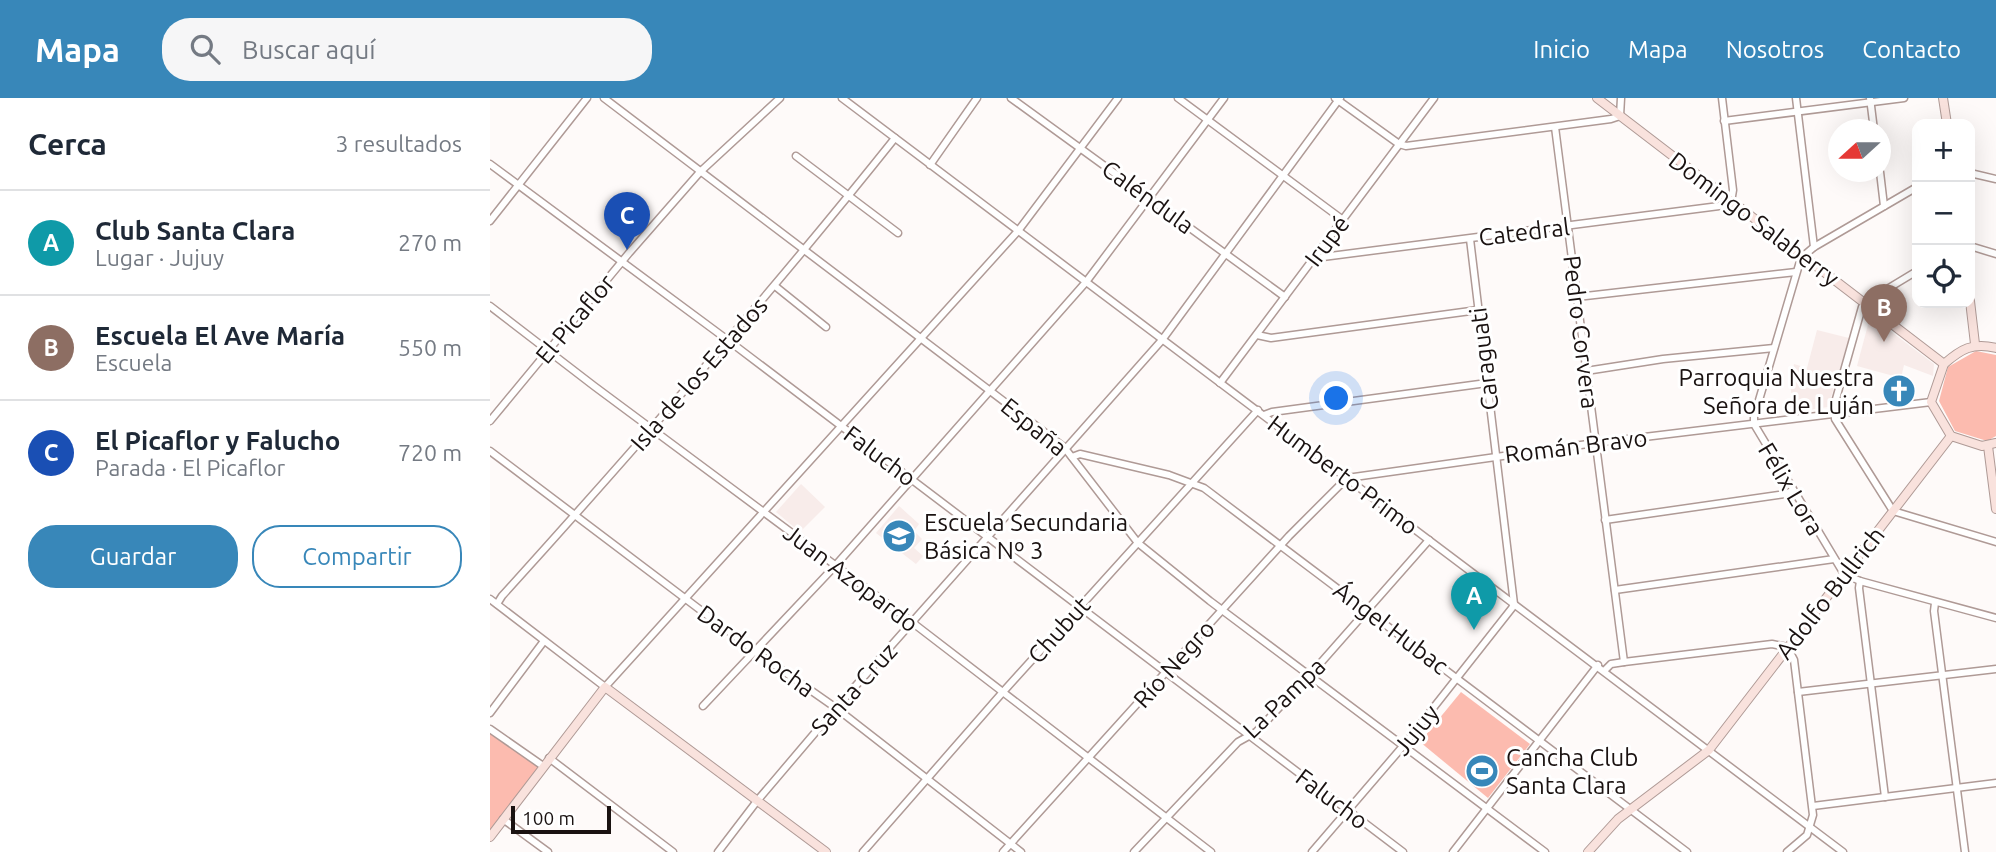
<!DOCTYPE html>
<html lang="es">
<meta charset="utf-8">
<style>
body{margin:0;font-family:Ubuntu,sans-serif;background:#f6f6f7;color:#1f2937}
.controls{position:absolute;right:21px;top:21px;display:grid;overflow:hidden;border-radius:14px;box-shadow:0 7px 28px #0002}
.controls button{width:63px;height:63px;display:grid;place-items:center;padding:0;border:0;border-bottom:2px solid #e0e1e3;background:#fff;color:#1f2937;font:35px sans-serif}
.compass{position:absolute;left:1338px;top:21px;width:63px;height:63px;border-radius:50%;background:#fff;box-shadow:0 7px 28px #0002;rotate:249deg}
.scale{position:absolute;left:21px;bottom:18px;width:100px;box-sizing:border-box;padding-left:7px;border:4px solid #1a1211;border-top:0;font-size:19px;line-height:24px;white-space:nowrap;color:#1a1211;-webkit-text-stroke:5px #fff;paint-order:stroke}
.you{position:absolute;left:847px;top:301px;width:24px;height:24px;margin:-18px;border:5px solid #fff;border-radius:50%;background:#1a73e8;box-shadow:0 0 0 10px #1a73e833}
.badge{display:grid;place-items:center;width:46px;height:46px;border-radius:50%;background:#3887b9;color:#fff;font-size:23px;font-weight:700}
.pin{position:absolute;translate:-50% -58px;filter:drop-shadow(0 2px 4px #0008)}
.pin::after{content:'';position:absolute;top:37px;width:24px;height:21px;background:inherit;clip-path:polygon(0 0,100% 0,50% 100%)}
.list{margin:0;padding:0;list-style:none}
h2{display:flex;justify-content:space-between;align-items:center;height:91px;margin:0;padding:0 28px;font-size:30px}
h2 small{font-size:23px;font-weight:400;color:#747a83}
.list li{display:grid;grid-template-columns:46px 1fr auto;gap:21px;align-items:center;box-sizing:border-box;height:105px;padding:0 28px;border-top:2px solid #e0e1e3}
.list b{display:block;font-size:26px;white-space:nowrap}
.list p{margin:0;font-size:23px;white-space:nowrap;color:#747a83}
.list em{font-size:23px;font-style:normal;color:#747a83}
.actions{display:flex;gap:14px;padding:21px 28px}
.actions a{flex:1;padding:16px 0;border:2px solid #3887b9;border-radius:28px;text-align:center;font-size:24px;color:#3887b9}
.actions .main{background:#3887b9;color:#fff}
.icon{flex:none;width:38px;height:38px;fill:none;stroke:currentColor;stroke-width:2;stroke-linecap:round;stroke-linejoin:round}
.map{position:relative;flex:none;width:1506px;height:754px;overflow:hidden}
header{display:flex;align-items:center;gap:42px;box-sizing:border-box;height:98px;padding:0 35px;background:#3887b9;color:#fff}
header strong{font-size:33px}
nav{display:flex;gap:38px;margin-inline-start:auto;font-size:24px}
.search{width:490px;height:63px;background:#f6f6f7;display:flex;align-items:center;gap:18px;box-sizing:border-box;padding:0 24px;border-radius:28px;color:#747a83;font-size:26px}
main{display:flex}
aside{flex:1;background:#fff}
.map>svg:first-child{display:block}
.built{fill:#f8ecea}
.green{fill:#fcbbaf}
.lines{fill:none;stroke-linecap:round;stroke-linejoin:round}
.street-casing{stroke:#af9a96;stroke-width:9}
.secondary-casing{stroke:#af9a96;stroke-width:10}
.street{stroke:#fff;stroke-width:6}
.secondary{stroke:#f9e2dd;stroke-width:8}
.labels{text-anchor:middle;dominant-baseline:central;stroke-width:6;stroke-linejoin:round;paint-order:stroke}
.street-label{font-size:24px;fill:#1a1211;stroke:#fff}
.poi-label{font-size:24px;fill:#1a1211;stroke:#fff;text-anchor:start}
</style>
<header>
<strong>Mapa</strong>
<div class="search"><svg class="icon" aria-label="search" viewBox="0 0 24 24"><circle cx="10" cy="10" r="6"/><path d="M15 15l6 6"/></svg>Buscar aquí</div>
<nav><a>Inicio</a><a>Mapa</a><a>Nosotros</a><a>Contacto</a></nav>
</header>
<main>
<aside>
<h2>Cerca<small>3 resultados</small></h2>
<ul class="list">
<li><span class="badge" style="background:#0f9aa8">A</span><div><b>Club Santa Clara</b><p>Lugar · Jujuy</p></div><em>270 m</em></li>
<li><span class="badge" style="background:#8d6e63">B</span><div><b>Escuela El Ave María</b><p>Escuela</p></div><em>550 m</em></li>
<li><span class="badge" style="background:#1a4fb4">C</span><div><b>El Picaflor y Falucho</b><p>Parada · El Picaflor</p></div><em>720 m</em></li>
</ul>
<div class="actions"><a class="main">Guardar</a><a>Compartir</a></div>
</aside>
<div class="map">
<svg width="1506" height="754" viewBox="0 0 1506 754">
<rect width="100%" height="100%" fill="#fefaf9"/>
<g class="built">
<polygon points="1383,220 1444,266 1443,278 1414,267 1411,280 1367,268 1379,223"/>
<polygon points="1327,232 1359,240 1338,309 1304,314 1300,286 1304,266 1317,270"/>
<polygon points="311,386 335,409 310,434 286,414"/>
<polygon points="409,408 429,426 424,433 432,441 424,450 433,458 426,466 386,435"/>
</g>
<g class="green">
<polygon points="1486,253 1506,257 1506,338 1497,343 1465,333 1449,303 1458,269"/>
<polygon points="971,594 1040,646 998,700 930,644"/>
<polygon points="0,634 49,669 0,733"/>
</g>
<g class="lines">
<defs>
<g id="street">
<polyline points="114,0 574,349 648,445 720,503 1055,754"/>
<path d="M352,0C684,253 1021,501 1353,754"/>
<polyline points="521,0 795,199"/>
<polyline points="688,0 853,122"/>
<polyline points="845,0 909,46 916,48 1121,21 1130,18 1131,0"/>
<polyline points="1306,0 1324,149"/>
<polyline points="1380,0 1384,32"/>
<polyline points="1234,23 1414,0"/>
<polyline points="1065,29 1134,564"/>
<polyline points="306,58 408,135"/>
<polyline points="0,66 239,243 913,754"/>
<polyline points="440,67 487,0"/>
<polyline points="1390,74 1394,108"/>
<polyline points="1480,75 1506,81"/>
<polyline points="1427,89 1324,149 1311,160 1264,319 1264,326 1354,476 1370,483 1506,520"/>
<polyline points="0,123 97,0"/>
<polyline points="1480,148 1506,156"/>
<polyline points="825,160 1237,107 1241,104 1243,92 1232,0"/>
<polyline points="1427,173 1379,202 1372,209 1344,308 1345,321 1403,413 1506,444"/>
<polyline points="285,188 336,229"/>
<polyline points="1087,199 1306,174"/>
<polyline points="0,208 104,288 423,525 721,754"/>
<polyline points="767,237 781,240 988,212"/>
<polyline points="1096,273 1173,261 1284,250"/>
<polyline points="730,285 944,0"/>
<polyline points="774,317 782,314 997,285"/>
<polyline points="0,323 139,155 210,74 290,0"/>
<polyline points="0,353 266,554 346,610 531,754"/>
<polyline points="582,359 590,356 679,377 714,390 1197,754"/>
<polyline points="1115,422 1295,396 1302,393"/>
<polyline points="1370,483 1369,490 1395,699"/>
<polyline points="1125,492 1344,461"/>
<polyline points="0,501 115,589 528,133 628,0"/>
<polyline points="1445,505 1444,513 1475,754"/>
<path d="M7,506L12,498C147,349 279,198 405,40"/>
<polyline points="1115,572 1121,566 1134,564 1282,546 1297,549 1304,562 1323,717 1317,737 1297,754"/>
<polyline points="1308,594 1506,571"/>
<polyline points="213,608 345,468 596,184 734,0"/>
<polyline points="0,615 54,543"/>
<polyline points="0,631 53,668"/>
<polyline points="59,660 183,754"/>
<polyline points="1323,708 1506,685"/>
<polyline points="13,721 58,754"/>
<polyline points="228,754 267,703 346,610 672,242 850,0"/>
<polyline points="373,754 512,595 768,312"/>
<polyline points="513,754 799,438 857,380 1105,345 1441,304"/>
<polyline points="644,754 748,644 766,634 820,577 939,442"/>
<polyline points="822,754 914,647 1022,510 1024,506 980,141"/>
<polyline points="963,754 1108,567"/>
</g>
<g id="secondary">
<polyline points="1107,0 1454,266"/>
<polyline points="1453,0 1457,26"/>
<polyline points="1480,203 1485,246"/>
<path d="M1506,250C1483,244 1471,251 1454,266L1441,304L1461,338L1492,348L1506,345"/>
<polyline points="1498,348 1506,411"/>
<polyline points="0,739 115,589 336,754"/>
<polyline points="1098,754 1128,721 1219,652 1461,338"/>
</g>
</defs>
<use href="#street" class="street-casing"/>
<use href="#secondary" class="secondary-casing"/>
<use href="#street" class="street"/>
<use href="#secondary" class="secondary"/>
</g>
<defs>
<symbol id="church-disc" viewBox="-11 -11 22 22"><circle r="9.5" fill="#3887b9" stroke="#fff"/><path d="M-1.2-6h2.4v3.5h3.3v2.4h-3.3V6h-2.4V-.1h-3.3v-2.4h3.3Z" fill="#fff"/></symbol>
<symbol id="school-disc" viewBox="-11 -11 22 22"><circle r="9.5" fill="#3887b9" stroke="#fff"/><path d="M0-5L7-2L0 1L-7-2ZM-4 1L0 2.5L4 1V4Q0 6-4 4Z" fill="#fff"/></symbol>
<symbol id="stadium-disc" viewBox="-11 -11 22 22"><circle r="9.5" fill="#3887b9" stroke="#fff"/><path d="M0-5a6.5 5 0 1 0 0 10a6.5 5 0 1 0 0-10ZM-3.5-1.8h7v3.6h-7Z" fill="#fff"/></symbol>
</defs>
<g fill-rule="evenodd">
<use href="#church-disc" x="1390" y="274" width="38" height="38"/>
<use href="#school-disc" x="390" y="419" width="38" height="38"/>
<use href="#stadium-disc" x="973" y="654" width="38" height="38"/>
</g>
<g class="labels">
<g class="street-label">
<text transform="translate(658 99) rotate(36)">Caléndula</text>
<text transform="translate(1264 121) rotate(37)">Domingo Salaberry</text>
<text transform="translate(1034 134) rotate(-7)">Catedral</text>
<text transform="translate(837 143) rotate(-53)">Irupé</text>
<text transform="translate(85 221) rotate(-50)">El Picaflor</text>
<text transform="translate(1091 234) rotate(83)">Pedro Corvera</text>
<text transform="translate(994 261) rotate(-97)">Caraguati</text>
<text transform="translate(209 276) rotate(-49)">Isla de los Estados</text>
<text transform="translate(544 329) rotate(39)">España</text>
<text transform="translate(1086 348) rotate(-7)">Román Bravo</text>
<text transform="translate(390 358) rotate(37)">Falucho</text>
<text transform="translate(853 377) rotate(37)">Humberto Primo</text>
<text transform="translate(1301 391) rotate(59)">Félix Lora</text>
<text transform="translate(361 480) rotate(37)">Juan Azopardo</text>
<text transform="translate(1340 495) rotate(-52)">Adolfo Bullrich</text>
<text transform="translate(901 530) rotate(37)">Ángel Hubac</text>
<text transform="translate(569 532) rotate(-48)">Chubut</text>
<text transform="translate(266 553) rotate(36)">Dardo Rocha</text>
<text transform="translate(684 566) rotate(-48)">Río Negro</text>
<text transform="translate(364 591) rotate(-48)">Santa Cruz</text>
<text transform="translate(794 600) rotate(-44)">La Pampa</text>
<text transform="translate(926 632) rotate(-51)">Jujuy</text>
<text transform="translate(842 701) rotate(37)">Falucho</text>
</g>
<g class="poi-label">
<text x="1384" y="279" text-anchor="end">Parroquia Nuestra<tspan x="1384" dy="28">Señora de Luján</tspan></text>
<text x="434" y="424">Escuela Secundaria<tspan x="434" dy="28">Básica Nº 3</tspan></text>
<text x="1016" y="659">Cancha Club<tspan x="1016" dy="28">Santa Clara</tspan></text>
</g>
</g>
</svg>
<div class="controls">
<button>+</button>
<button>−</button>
<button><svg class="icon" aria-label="locate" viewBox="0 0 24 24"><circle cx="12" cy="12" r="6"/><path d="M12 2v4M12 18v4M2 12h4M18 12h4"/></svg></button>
</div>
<svg class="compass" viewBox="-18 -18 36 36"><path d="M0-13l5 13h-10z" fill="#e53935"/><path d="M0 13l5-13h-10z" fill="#747a83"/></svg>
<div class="scale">100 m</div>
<div class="you"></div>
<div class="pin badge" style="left:984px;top:532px;background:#0f9aa8">A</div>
<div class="pin badge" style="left:1394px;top:244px;background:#8d6e63">B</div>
<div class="pin badge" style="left:137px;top:152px;background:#1a4fb4">C</div>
</div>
</main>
